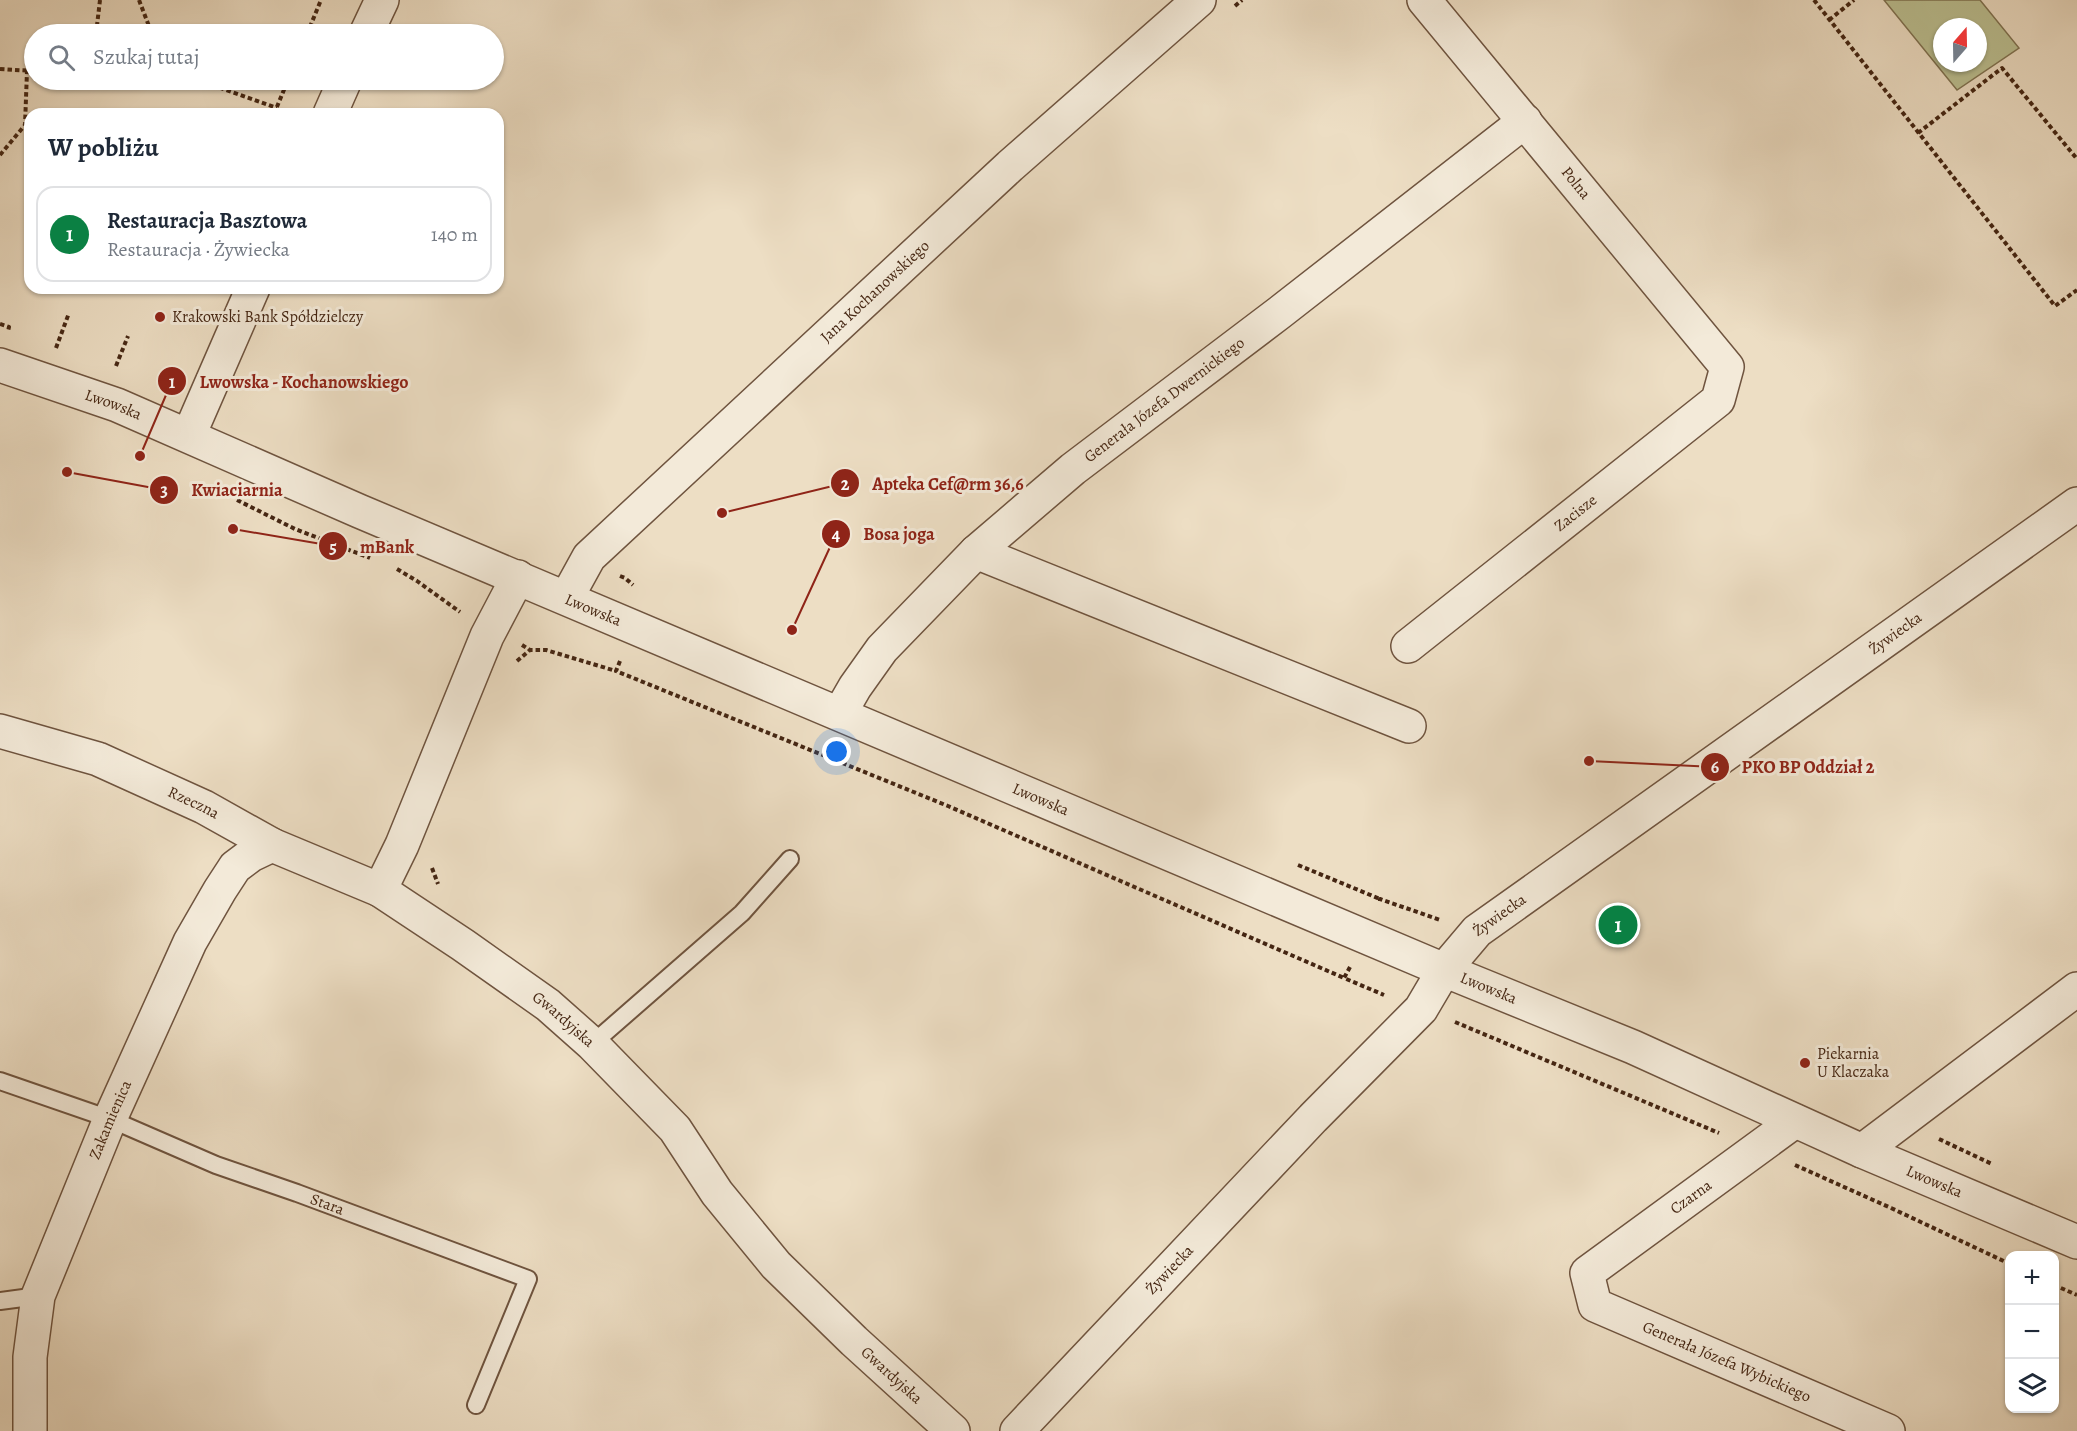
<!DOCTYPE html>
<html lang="pl">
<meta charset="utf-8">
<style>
body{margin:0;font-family:Alegreya,serif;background:#f6f6f7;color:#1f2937}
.controls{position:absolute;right:18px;bottom:18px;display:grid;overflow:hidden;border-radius:12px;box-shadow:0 2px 4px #0004}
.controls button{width:54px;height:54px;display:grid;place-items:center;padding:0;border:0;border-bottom:2px solid #e0e1e3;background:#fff;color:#1f2937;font:30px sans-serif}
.compass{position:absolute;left:1933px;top:18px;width:54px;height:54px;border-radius:50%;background:#fff;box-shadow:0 2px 4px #0004;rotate:20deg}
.you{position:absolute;left:837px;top:752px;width:21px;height:21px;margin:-15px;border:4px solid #fff;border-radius:50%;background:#1a73e8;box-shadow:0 0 0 9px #1a73e833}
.badge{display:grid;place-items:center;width:39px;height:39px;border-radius:50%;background:#0b8043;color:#fff;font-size:20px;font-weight:700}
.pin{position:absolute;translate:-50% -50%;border:3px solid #fff;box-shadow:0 2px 6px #0006}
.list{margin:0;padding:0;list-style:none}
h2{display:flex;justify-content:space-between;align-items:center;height:78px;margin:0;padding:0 24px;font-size:26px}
h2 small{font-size:20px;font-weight:400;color:#747a83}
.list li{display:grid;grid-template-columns:39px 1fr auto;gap:18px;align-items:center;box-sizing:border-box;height:96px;margin:0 12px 12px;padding:0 12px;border:2px solid #e0e1e3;border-radius:18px}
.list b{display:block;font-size:22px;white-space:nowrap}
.list p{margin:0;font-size:20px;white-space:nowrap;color:#747a83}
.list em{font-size:20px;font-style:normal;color:#747a83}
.icon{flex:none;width:33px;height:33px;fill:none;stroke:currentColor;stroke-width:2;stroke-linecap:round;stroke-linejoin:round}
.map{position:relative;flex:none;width:2077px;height:1431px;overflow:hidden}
.search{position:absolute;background:#fff;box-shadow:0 2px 4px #0004;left:24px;top:24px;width:480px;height:66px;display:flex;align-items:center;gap:15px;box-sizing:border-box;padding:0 21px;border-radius:33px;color:#747a83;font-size:22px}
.panel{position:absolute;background:#fff;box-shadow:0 2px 4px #0004;left:24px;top:108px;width:480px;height:186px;border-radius:18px}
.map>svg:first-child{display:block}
.green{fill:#bbc092;stroke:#807352;stroke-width:1.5;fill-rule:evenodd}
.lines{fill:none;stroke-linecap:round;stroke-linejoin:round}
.service-casing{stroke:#6f543f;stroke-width:20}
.minor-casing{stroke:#6f543f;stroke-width:36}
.tertiary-casing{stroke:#6f543f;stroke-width:36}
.path{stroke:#452613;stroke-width:4;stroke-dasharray:4.5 3;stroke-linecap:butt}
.service{stroke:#f3ead9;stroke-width:16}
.minor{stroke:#f3ead9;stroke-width:33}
.tertiary{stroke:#f3ead9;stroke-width:33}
.poi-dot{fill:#8f2418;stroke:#f3ead9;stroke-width:2}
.labels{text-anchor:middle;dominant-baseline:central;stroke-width:6;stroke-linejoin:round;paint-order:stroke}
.street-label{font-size:16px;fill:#452613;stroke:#f3ead9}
.poi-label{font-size:16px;fill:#452613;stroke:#f3ead9;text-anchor:start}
.leader{fill:none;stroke:#8f2418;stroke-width:2}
.callout-dot{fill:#8f2418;stroke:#f3ead9;stroke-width:2}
.mark-label{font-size:18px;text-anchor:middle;font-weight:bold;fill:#fff}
.callout-label{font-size:18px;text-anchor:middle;font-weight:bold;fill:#8f2418;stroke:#f3ead9;stroke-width:6;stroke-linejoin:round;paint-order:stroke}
</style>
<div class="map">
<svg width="2077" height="1431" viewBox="0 0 2077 1431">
<rect width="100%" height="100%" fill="#eddec4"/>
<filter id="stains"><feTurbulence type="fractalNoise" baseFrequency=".00333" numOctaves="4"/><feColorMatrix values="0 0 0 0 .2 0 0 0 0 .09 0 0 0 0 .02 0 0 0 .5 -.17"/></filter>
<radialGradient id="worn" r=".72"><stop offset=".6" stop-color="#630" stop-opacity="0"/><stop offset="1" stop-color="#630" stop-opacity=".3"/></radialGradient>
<path class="green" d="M1884,0H1980L2019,48L1957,90ZM1942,27H1978V63H1942Z"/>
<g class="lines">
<defs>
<g id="service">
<polyline points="592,1044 742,913 790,859"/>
<path id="s1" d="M0,1081L110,1119L216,1165L297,1193L528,1279L476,1405"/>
<polyline points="0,1301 38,1296"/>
</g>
<g id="minor">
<polyline points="366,34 382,0"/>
<polyline points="330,114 345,80"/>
<polyline points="189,435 253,288"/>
<polyline points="976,552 1409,726"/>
<path id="s2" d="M518,577L487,636L402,845L380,890L463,945L548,1005L592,1044L675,1129L717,1193L776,1265L854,1341L953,1431"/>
<path id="s3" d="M567,597L589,557L1010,166L1199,0"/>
<path id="s4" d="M1408,646L1718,400L1727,367L1424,0"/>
<path id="s5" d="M840,713L855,687L882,649L976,552L1073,469L1279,313L1525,121"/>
<path id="s6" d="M0,731L98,759L204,807L272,845L380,890"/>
<path id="s7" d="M1795,1121L1587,1273L1595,1305L1888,1431"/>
<polyline points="1862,1151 2077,989"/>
<path id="s8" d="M30,1431V1357L38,1296L110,1119L190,942L220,890L235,867L251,855L272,845"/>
<path id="s9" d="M1017,1431L1313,1118L1421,1009L1444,970L1477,931L2077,504"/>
</g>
<g id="tertiary">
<path id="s10" d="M0,365L117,405L359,511L1444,970L1633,1047L1862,1151L2077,1242"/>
</g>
</defs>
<use href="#service" class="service-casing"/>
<use href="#minor" class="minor-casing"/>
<use href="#tertiary" class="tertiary-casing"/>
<g class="path">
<polyline points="139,0 152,34"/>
<polyline points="1814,0 2055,306 2077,290"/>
<polyline points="1235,6 1242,0"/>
<polyline points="1829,20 1854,0"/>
<polyline points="96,34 100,0"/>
<polyline points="307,34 321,0"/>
<polyline points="0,69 34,71"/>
<polyline points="160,80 218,87 277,108"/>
<polyline points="274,114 288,80"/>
<polyline points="1918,133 2002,68 2077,159"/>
<polyline points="0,155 25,125 27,71"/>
<polyline points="0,324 9,327 8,331"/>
<polyline points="56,348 69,313"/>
<polyline points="116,366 128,336"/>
<polyline points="237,500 295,529 370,558"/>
<polyline points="397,569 417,581 460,612"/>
<polyline points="620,576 625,578 633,585"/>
<polyline points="522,645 530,650 546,650 616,671"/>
<polyline points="517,661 530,650"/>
<polyline points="620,661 616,671 948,806 1344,978"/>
<polyline points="1298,865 1380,899"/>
<polyline points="432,868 438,884"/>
<polyline points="1380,901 1380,899 1440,920"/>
<polyline points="1350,967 1344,978 1384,995"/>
<polyline points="1455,1022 1719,1133"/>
<polyline points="1939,1139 1992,1164"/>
<polyline points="1795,1165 1891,1208"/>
<polyline points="1891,1208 2010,1264"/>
<polyline points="2054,1285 2077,1295"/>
</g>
<use href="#service" class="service"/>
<use href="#minor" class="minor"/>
<use href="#tertiary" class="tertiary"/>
</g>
<g class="poi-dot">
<circle cx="160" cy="317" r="6"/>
<circle cx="1805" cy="1063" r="6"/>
</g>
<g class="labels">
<g class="street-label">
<text transform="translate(1576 183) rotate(51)">Polna</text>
<text stroke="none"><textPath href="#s3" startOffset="436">Jana Kochanowskiego</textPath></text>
<text stroke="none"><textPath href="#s5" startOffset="454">Generała Józefa Dwernickiego</textPath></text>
<text stroke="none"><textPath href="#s10" startOffset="120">Lwowska</textPath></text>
<text stroke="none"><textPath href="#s4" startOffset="214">Zacisze</textPath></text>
<text stroke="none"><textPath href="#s10" startOffset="642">Lwowska</textPath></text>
<text stroke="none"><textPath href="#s9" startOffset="1194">Żywiecka</textPath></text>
<text stroke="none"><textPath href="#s10" startOffset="1128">Lwowska</textPath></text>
<text stroke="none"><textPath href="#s6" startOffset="207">Rzeczna</textPath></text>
<text stroke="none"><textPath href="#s9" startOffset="708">Żywiecka</textPath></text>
<text stroke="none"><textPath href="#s10" startOffset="1614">Lwowska</textPath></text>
<text stroke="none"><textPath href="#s2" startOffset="567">Gwardyjska</textPath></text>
<text stroke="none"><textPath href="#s8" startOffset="326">Zakamienica</textPath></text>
<text stroke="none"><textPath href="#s10" startOffset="2100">Lwowska</textPath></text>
<text transform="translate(1691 1197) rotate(-36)">Czarna</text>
<text stroke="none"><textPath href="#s1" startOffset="350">Stara</textPath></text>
<text stroke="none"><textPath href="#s9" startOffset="222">Żywiecka</textPath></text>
<text stroke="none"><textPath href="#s7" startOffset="434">Generała Józefa Wybickiego</textPath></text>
<text stroke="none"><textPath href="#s2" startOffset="1053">Gwardyjska</textPath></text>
</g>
<g class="poi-label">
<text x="172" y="317">Krakowski Bank Spółdzielczy</text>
<text x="1817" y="1054">Piekarnia<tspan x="1817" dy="18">U Klaczaka</tspan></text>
</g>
</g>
<path class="leader" d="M140 456L172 381M722 513L845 483M67 472L164 490M792 630L836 534M233 529L333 546M1589 761L1715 767"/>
<g class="callout-dot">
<circle cx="140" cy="456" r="6"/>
<circle cx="722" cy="513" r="6"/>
<circle cx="67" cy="472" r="6"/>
<circle cx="792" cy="630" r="6"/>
<circle cx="233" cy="529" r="6"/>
<circle cx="1589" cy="761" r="6"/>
<circle cx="172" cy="381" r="15"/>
<circle cx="845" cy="483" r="15"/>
<circle cx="164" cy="490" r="15"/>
<circle cx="836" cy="534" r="15"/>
<circle cx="333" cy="546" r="15"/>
<circle cx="1715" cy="767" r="15"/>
</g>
<g class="mark-label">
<text x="172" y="388">1</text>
<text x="845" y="490">2</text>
<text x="164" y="496">3</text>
<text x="836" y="540">4</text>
<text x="333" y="553">5</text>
<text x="1715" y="773">6</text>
</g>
<g class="callout-label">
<text x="304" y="388">Lwowska - Kochanowskiego</text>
<text x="948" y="490">Apteka Cef@rm 36,6</text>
<text x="237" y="496">Kwiaciarnia</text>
<text x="899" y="540">Bosa joga</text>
<text x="387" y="553">mBank</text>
<text x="1808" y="773">PKO BP Oddział 2</text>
</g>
<rect width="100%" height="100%" filter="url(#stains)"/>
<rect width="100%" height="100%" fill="url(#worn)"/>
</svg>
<div class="controls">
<button>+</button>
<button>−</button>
<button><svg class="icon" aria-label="layers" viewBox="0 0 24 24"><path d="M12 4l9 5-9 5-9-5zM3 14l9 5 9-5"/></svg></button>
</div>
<svg class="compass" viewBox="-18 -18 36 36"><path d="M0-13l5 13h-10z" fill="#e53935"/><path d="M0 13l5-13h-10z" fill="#747a83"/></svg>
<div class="you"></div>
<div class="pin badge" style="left:1618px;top:925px">1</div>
<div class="search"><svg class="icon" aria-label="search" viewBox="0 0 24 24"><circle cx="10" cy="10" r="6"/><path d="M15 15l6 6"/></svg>Szukaj tutaj</div>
<section class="panel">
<h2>W pobliżu<small></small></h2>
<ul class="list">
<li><span class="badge">1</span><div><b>Restauracja Basztowa</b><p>Restauracja · Żywiecka</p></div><em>140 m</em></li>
</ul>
</section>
</div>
